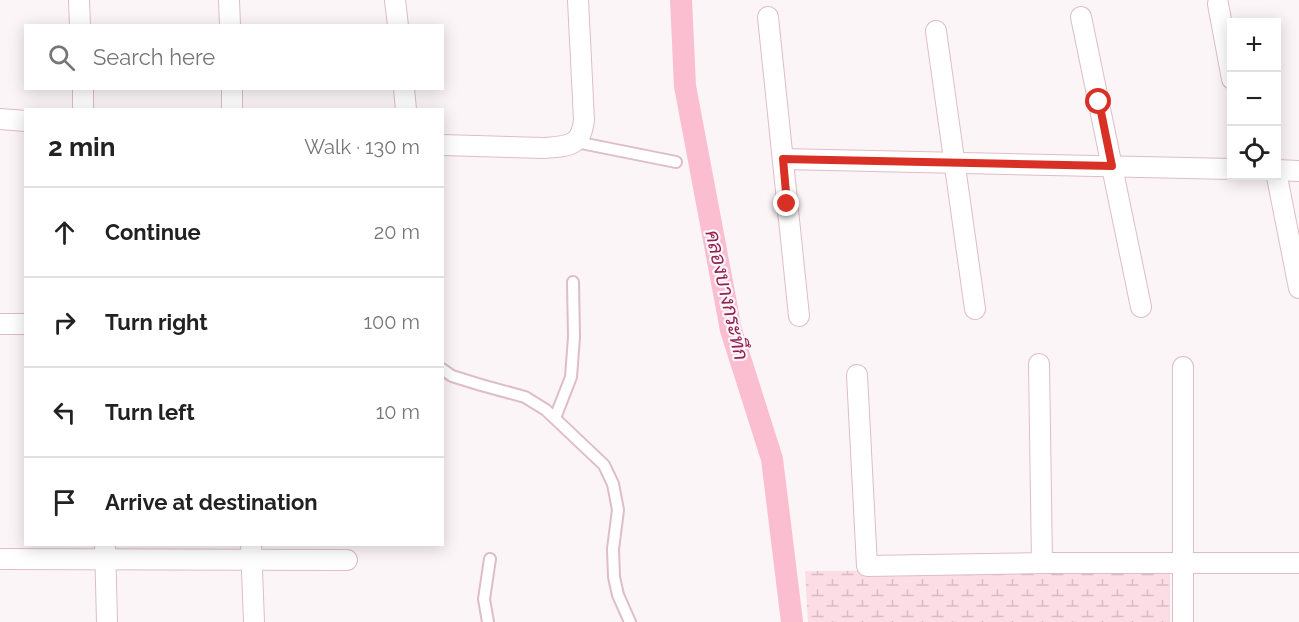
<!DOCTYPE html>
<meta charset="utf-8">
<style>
body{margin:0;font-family:Raleway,Sarabun,sans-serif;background:#f6f6f6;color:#222}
.controls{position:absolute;right:18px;top:18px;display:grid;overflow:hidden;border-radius:0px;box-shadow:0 3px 15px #0003}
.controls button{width:54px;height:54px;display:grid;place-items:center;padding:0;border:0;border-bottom:2px solid #e0e0e0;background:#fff;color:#222;font:30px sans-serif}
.stop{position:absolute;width:18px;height:18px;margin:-14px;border:4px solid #d93025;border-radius:50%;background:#fff}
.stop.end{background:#d93025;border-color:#fff;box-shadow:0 2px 6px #0008}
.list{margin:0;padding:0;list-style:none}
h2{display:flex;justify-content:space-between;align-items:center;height:78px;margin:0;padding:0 24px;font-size:26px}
h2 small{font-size:20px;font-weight:400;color:#767676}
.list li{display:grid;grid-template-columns:39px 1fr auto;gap:18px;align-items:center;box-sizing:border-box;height:90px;padding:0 24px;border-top:2px solid #e0e0e0}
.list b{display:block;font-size:22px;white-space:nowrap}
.list em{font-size:20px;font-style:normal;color:#767676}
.icon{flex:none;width:33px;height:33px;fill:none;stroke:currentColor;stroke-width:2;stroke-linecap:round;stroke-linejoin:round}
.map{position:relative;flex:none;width:1299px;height:622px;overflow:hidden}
.search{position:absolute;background:#fff;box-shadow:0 3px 15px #0003;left:24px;top:24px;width:420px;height:66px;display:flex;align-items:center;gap:15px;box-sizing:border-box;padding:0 21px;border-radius:0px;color:#767676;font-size:22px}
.panel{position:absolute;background:#fff;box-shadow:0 3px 15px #0003;left:24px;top:108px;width:420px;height:438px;border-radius:0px}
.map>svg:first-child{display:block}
.wetland{fill:url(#wetland-marsh)}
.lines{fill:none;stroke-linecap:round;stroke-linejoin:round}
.canal{stroke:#fbbdd0;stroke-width:22}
.service-casing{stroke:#debdc6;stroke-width:14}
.minor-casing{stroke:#debdc6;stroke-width:22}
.service{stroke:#fff;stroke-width:10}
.minor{stroke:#fff;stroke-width:20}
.route{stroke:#d93025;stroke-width:8}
.labels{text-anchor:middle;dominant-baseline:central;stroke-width:4.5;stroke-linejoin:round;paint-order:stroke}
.water-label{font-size:20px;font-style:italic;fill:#922053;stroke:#fcf5f7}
</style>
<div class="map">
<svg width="1299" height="622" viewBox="0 0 1299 622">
<defs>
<pattern id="wetland-marsh" width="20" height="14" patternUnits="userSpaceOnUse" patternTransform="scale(1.5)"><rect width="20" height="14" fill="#fcdce5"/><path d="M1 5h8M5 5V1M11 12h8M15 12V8" fill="none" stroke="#d8bcc4"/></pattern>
</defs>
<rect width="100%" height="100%" fill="#fcf5f7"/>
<polygon class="wetland" points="1170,570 1170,622 808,622 805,571"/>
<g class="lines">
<polyline class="canal" points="681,0 685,86 731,330 772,459 792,622"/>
<defs>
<g id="service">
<polyline points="576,142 676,162"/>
<polyline points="442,369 452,376 481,385 525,397 546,410 604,465 613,484 618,510 613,549 614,577 618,595 630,622"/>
<polyline points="555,418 571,377 574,337 573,282"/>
<polyline points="488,622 484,599 490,559"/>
</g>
<g id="minor">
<polyline points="79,0 80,26"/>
<polyline points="229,0 230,26"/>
<polyline points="395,0 398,26"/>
<polyline points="1218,4 1232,79"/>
<polyline points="768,17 799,316"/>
<polyline points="1081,17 1141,307"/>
<polyline points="936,31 975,309"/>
<polyline points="83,88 83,110"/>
<polyline points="232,88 232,110"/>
<polyline points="404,88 406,110"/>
<polyline points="0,119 26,121"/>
<path d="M442,145L544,148C568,146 581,147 584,120L578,0"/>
<polyline points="783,159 1232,169"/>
<polyline points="1276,170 1299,171"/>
<polyline points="1276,172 1299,288"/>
<polyline points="0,324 26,324"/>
<polyline points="1039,364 1042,563"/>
<polyline points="1183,367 1183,622"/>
<polyline points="857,375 867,566 1042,563 1299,563"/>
<polyline points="105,544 107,622"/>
<polyline points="251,544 254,622"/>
<polyline points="0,559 347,560"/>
</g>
</defs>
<use href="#service" class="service-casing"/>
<use href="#minor" class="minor-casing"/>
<use href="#service" class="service"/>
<use href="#minor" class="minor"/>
</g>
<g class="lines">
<polyline class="route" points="787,204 783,159 1112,166 1099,102"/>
</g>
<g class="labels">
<g class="water-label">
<text transform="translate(727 295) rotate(77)">คลองบางกระทึก</text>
</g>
</g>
</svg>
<div class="controls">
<button>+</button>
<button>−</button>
<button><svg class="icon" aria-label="locate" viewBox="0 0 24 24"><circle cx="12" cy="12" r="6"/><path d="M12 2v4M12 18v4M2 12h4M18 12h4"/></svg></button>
</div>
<div class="stop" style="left:1099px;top:102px"></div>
<div class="stop end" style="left:787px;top:204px"></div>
<div class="search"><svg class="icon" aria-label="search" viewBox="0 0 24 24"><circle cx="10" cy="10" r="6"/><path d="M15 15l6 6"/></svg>Search here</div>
<section class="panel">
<h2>2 min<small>Walk · 130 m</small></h2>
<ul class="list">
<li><svg class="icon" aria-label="ahead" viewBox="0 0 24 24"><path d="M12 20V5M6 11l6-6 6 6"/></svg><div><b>Continue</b></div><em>20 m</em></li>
<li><svg class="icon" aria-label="right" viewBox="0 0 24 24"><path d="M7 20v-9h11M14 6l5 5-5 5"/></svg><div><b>Turn right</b></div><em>100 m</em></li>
<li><svg class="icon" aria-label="left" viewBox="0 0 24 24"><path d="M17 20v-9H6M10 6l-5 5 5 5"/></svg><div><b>Turn left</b></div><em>10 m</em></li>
<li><svg class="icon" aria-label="arrive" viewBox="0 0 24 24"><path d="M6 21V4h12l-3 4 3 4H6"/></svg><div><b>Arrive at destination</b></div></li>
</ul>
</section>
</div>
